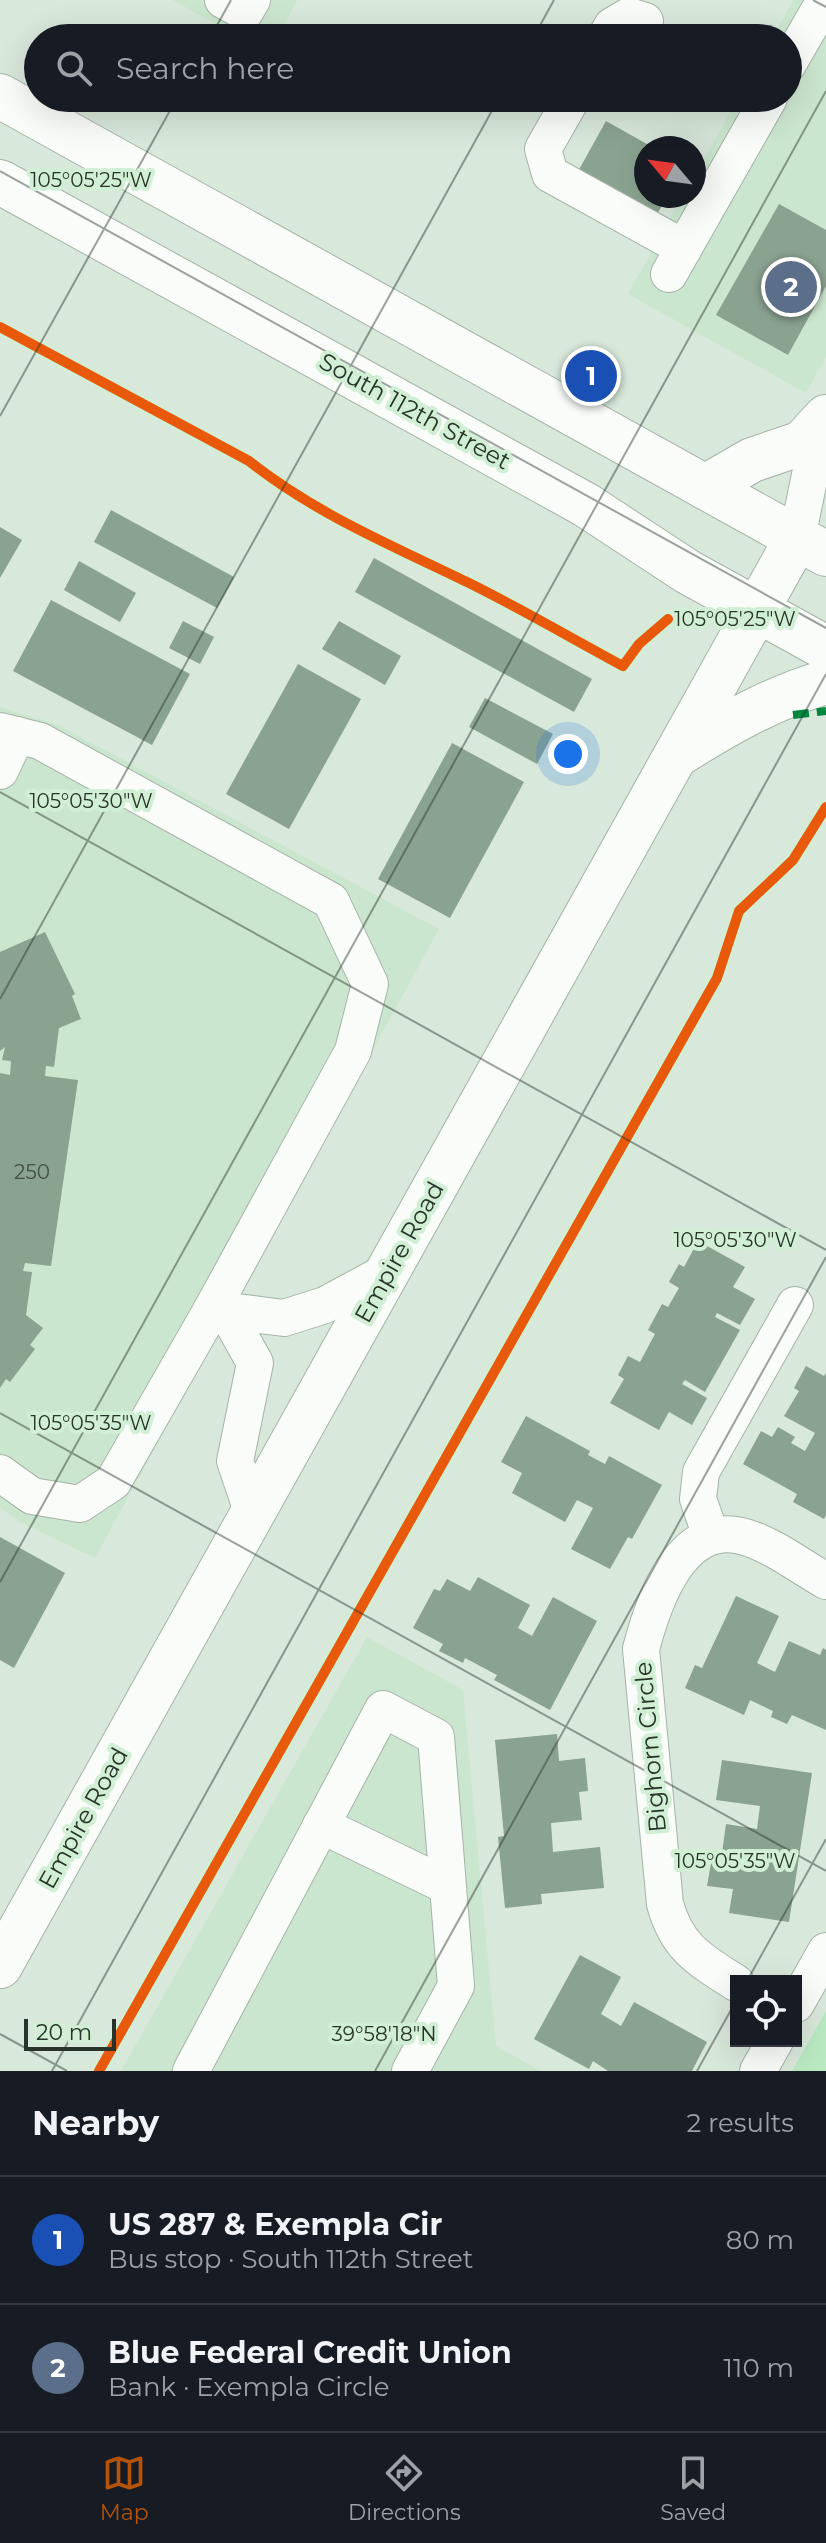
<!DOCTYPE html>
<meta charset="utf-8">
<style>
body{margin:0;font-family:Montserrat,sans-serif;background:#20242c;color:#f1f3f6}
.controls{position:absolute;right:24px;bottom:24px;display:grid;overflow:hidden;border-radius:0px;box-shadow:0 8px 32px #0002}
.controls button{width:72px;height:72px;display:grid;place-items:center;padding:0;border:0;border-bottom:2px solid #363941;background:#171b24;color:#f1f3f6;font:40px sans-serif}
.compass{position:absolute;left:634px;top:136px;width:72px;height:72px;border-radius:50%;background:#171b24;box-shadow:0 8px 32px #0002;rotate:299deg}
.scale{position:absolute;left:24px;bottom:20px;width:92px;box-sizing:border-box;padding-left:8px;border:4px solid #28342a;border-top:0;font-size:22px;line-height:28px;white-space:nowrap;color:#28342a;-webkit-text-stroke:6px #d1efd5;paint-order:stroke}
.you{position:absolute;left:568px;top:754px;width:28px;height:28px;margin:-20px;border:6px solid #fff;border-radius:50%;background:#1a73e8;box-shadow:0 0 0 12px #1a73e833}
.badge{display:grid;place-items:center;width:52px;height:52px;border-radius:50%;background:#b45309;color:#fff;font-size:26px;font-weight:700}
.pin{position:absolute;translate:-50% -50%;border:4px solid #fff;box-shadow:0 2px 8px #0006}
.list{margin:0;padding:0;list-style:none}
h2{display:flex;justify-content:space-between;align-items:center;height:104px;margin:0;padding:0 32px;font-size:34px}
h2 small{font-size:26px;font-weight:400;color:#9ea1a6}
.list li{display:grid;grid-template-columns:52px 1fr auto;gap:24px;align-items:center;box-sizing:border-box;height:128px;padding:0 32px;border-top:2px solid #363941}
.list b{display:block;font-size:30px;white-space:nowrap}
.list p{margin:0;font-size:26px;white-space:nowrap;color:#9ea1a6}
.list em{font-size:26px;font-style:normal;color:#9ea1a6}
.icon{flex:none;width:44px;height:44px;fill:none;stroke:currentColor;stroke-width:2;stroke-linecap:round;stroke-linejoin:round}
.map{position:relative;flex:none;width:826px;height:2071px;overflow:hidden}
.search{position:absolute;background:#171b24;box-shadow:0 8px 32px #0002;left:24px;right:24px;top:24px;height:88px;display:flex;align-items:center;gap:20px;box-sizing:border-box;padding:0 28px;border-radius:44px;color:#9ea1a6;font-size:30px}
.sheet{height:360px;background:#171b24}
nav{display:flex;justify-content:space-around;align-items:center;box-sizing:border-box;height:112px;border-top:2px solid #363941;background:#171b24;font-size:22px;color:#9ea1a6}
nav a{display:grid;justify-items:center;gap:4px}
nav .on{color:#b45309}
.map>svg:first-child{display:block}
.built{fill:#cbe6ce}
.green{fill:#b9e9c1}
.building{fill:#8aa290}
.lines{fill:none;stroke-linecap:round;stroke-linejoin:round}
.minor-casing{stroke:#a6b3a8;stroke-width:38}
.major-casing{stroke:#a6b3a8;stroke-width:46}
.minor{stroke:#f9fcf9;stroke-width:36}
.major{stroke:#f9fcf9;stroke-width:44}
.quiet{stroke:#00873e;stroke-width:8;stroke-dasharray:16 8;stroke-linecap:butt}
.cycleway-casing{stroke:#d1efd5;stroke-width:15}
.cycleway{stroke:#e8590c;stroke-width:10}
.ticks{fill:none;stroke:#28342a;stroke-width:2;stroke-opacity:0.45}
.labels{text-anchor:middle;dominant-baseline:central;stroke-width:8;stroke-linejoin:round;paint-order:stroke}
.number-label{font-size:20px;fill:#405044}
.street-label{font-size:24px;fill:#28342a;stroke:#d1efd5}
.ticks-label{font-size:20px;text-anchor:middle;fill:#28342a;stroke:#d1efd5;stroke-width:8;stroke-linejoin:round;paint-order:stroke}
</style>
<div class="map">
<svg width="826" height="2071" viewBox="0 0 826 2071">
<rect width="100%" height="100%" fill="#d8e8da"/>
<g class="built">
<polygon points="172,0 297,0 277,38 242,38"/>
<polygon points="793,0 826,0 826,357 806,393 628,294 683,196 694,196 694,177 738,98 788,98 788,38 772,38"/>
<polygon points="0,707 60,726 439,929 95,1558 18,1521 0,1507"/>
<polygon points="367,1637 463,1690 496,2046 540,2071 121,2071"/>
</g>
<polygon class="green" points="826,2011 826,2071 792,2071"/>
<g class="building">
<polygon points="606,121 654,148 646,148 646,196 668,196 654,219 576,175"/>
<polygon points="779,204 826,230 826,286 788,355 716,315"/>
<polygon points="111,510 234,577 217,608 94,542"/>
<polygon points="0,527 22,540 0,578"/>
<polygon points="374,558 592,679 574,712 355,592"/>
<polygon points="79,561 136,593 120,622 64,590"/>
<polygon points="51,600 190,674 152,745 13,671"/>
<polygon points="183,621 214,637 200,664 169,648"/>
<polygon points="339,621 401,656 385,685 322,649"/>
<polygon points="298,664 361,699 289,829 226,794"/>
<polygon points="485,698 553,734 537,764 469,727"/>
<polygon points="452,743 524,782 450,918 378,879"/>
<polygon points="45,932 75,994 72,996 81,1019 59,1028 54,1067 46,1066 45,1076 78,1080 51,1266 25,1263 23,1271 32,1272 26,1315 43,1328 30,1345 35,1349 10,1382 6,1379 0,1388 0,1073 10,1075 11,1061 2,1060 5,1047 0,1051 0,952"/>
<polygon points="698,1241 745,1267 733,1287 755,1299 740,1325 717,1313 715,1317 740,1330 705,1392 685,1380 682,1384 707,1398 692,1425 669,1412 659,1430 610,1403 624,1379 618,1375 628,1356 640,1362 655,1334 648,1330 662,1304 668,1307 679,1288 669,1282 679,1264 684,1267"/>
<polygon points="806,1366 824,1376 826,1373 826,1515 824,1519 793,1502 797,1494 743,1464 761,1431 772,1437 778,1427 795,1437 791,1443 805,1451 815,1433 784,1416 799,1391 794,1388"/>
<polygon points="526,1416 590,1451 588,1455 605,1464 609,1456 662,1485 632,1539 628,1537 610,1569 571,1549 593,1508 577,1500 565,1522 512,1493 522,1473 501,1462"/>
<polygon points="0,1537 65,1573 14,1668 0,1660"/>
<polygon points="478,1577 530,1605 518,1628 532,1636 553,1597 597,1621 550,1710 494,1680 497,1675 465,1658 463,1663 439,1651 443,1644 413,1628 434,1589 440,1591 447,1579 470,1591"/>
<polygon points="736,1596 779,1616 757,1663 775,1672 789,1641 820,1655 823,1648 826,1650 826,1730 792,1715 787,1724 771,1717 773,1711 750,1700 744,1715 685,1688 695,1665 702,1668"/>
<polygon points="557,1734 559,1761 585,1758 588,1791 579,1792 582,1820 551,1823 553,1852 600,1847 604,1888 541,1894 542,1904 505,1908 498,1837 504,1836 495,1740"/>
<polygon points="722,1760 812,1773 789,1922 729,1913 733,1889 707,1886 713,1852 722,1853 726,1824 757,1829 760,1806 716,1800"/>
<polygon points="580,1955 621,1977 601,2014 621,2026 634,2002 707,2042 692,2071 608,2071 593,2061 589,2069 534,2039"/>
</g>
<g class="lines">
<defs>
<g id="minor">
<polyline points="223,0 245,12 252,0"/>
<polyline points="605,38 612,26 629,16 645,21"/>
<polyline points="788,64 825,0"/>
<polyline points="572,98 543,149 550,174 684,248"/>
<polyline points="669,274 769,98"/>
<polyline points="797,538 811,470 826,444"/>
<polyline points="0,731 40,741 331,901 370,984 353,1051 212,1309 113,1482 80,1504 32,1496 0,1473"/>
<polyline points="0,771 17,735"/>
<polyline points="212,1309 231,1320 255,1363 235,1461 253,1514"/>
<polyline points="212,1309 284,1318 325,1305 390,1270"/>
<polyline points="711,1536 698,1499 701,1472 795,1305"/>
<polyline points="321,1825 447,1886"/>
<path d="M736,1983C700,1960 677,1948 665,1904L641,1649C653,1603 681,1518 745,1537C773,1545 801,1567 826,1581"/>
<polyline points="796,2004 826,1951"/>
<polyline points="191,2071 383,1709 436,1737 456,1986 410,2071"/>
<polyline points="758,2071 775,2041"/>
</g>
<g id="major">
<polyline points="0,96 826,554"/>
<polyline points="0,182 586,505 688,572 826,648"/>
<polyline points="705,487 752,460 802,443 826,417"/>
<path d="M677,755C725,725 771,698 826,682"/>
<polyline points="0,1966 797,538"/>
</g>
</defs>
<use href="#minor" class="minor-casing"/>
<use href="#major" class="major-casing"/>
<use href="#minor" class="minor"/>
<use href="#major" class="major"/>
<polyline class="quiet" points="793,715 826,711"/>
<defs>
<g id="cycleway">
<path d="M0,327L249,461C314,513 393,546 467,582C520,608 571,638 623,666L639,644L668,619"/>
<polyline points="99,2071 717,978 739,911 793,860 826,807"/>
</g>
</defs>
<use href="#cycleway" class="cycleway-casing"/>
<use href="#cycleway" class="cycleway"/>
</g>
<path class="ticks" d="M813,0L826,7M210,38L231,0M533,38L554,0M0,171L826,628M0,416L177,98M0,792L826,1250M0,999L499,98M0,1413L826,1871M0,1582L826,91M747,1981L826,1839M0,2034L67,2071M52,2071L826,674M375,2071L826,1257M697,2071L736,2001"/>
<g class="labels">
<g class="number-label">
<text x="32" y="1172">250</text>
</g>
<g class="street-label">
<text transform="translate(415 411) rotate(29)">South 112th Street</text>
<text transform="translate(399 1252) rotate(-61)">Empire Road</text>
<text transform="translate(650 1747) rotate(-95)">Bighorn Circle</text>
<text transform="translate(83 1818) rotate(-61)">Empire Road</text>
</g>
</g>
<g class="ticks-label">
<text x="91" y="187">105°05'25"W</text>
<text x="735" y="626">105°05'25"W</text>
<text x="91" y="808">105°05'30"W</text>
<text x="735" y="1247">105°05'30"W</text>
<text x="91" y="1430">105°05'35"W</text>
<text x="735" y="1868">105°05'35"W</text>
<text x="384" y="2041">39°58'18"N</text>
</g>
</svg>
<div class="controls">
<button><svg class="icon" aria-label="locate" viewBox="0 0 24 24"><circle cx="12" cy="12" r="6"/><path d="M12 2v4M12 18v4M2 12h4M18 12h4"/></svg></button>
</div>
<svg class="compass" viewBox="-18 -18 36 36"><path d="M0-13l5 13h-10z" fill="#e53935"/><path d="M0 13l5-13h-10z" fill="#9ea1a6"/></svg>
<div class="scale">20 m</div>
<div class="you"></div>
<div class="pin badge" style="left:591px;top:376px;background:#1a4fb4">1</div>
<div class="pin badge" style="left:791px;top:287px;background:#5c6f8a">2</div>
<div class="search"><svg class="icon" aria-label="search" viewBox="0 0 24 24"><circle cx="10" cy="10" r="6"/><path d="M15 15l6 6"/></svg>Search here</div>
</div>
<section class="sheet">
<h2>Nearby<small>2 results</small></h2>
<ul class="list">
<li><span class="badge" style="background:#1a4fb4">1</span><div><b>US 287 &amp; Exempla Cir</b><p>Bus stop · South 112th Street</p></div><em>80 m</em></li>
<li><span class="badge" style="background:#5c6f8a">2</span><div><b>Blue Federal Credit Union</b><p>Bank · Exempla Circle</p></div><em>110 m</em></li>
</ul>
</section>
<nav>
<a class="on"><svg class="icon" aria-label="map" viewBox="0 0 24 24"><path d="M3 6l6-2 6 2 6-2v14l-6 2-6-2-6 2zM9 4v14M15 6v14"/></svg>Map</a>
<a><svg class="icon" aria-label="directions" viewBox="0 0 24 24"><path d="M12 3l9 9-9 9-9-9zM9 14v-3h6M13 9l2 2-2 2"/></svg>Directions</a>
<a><svg class="icon" aria-label="saved" viewBox="0 0 24 24"><path d="M7 4h10v16l-5-4-5 4z"/></svg>Saved</a>
</nav>
